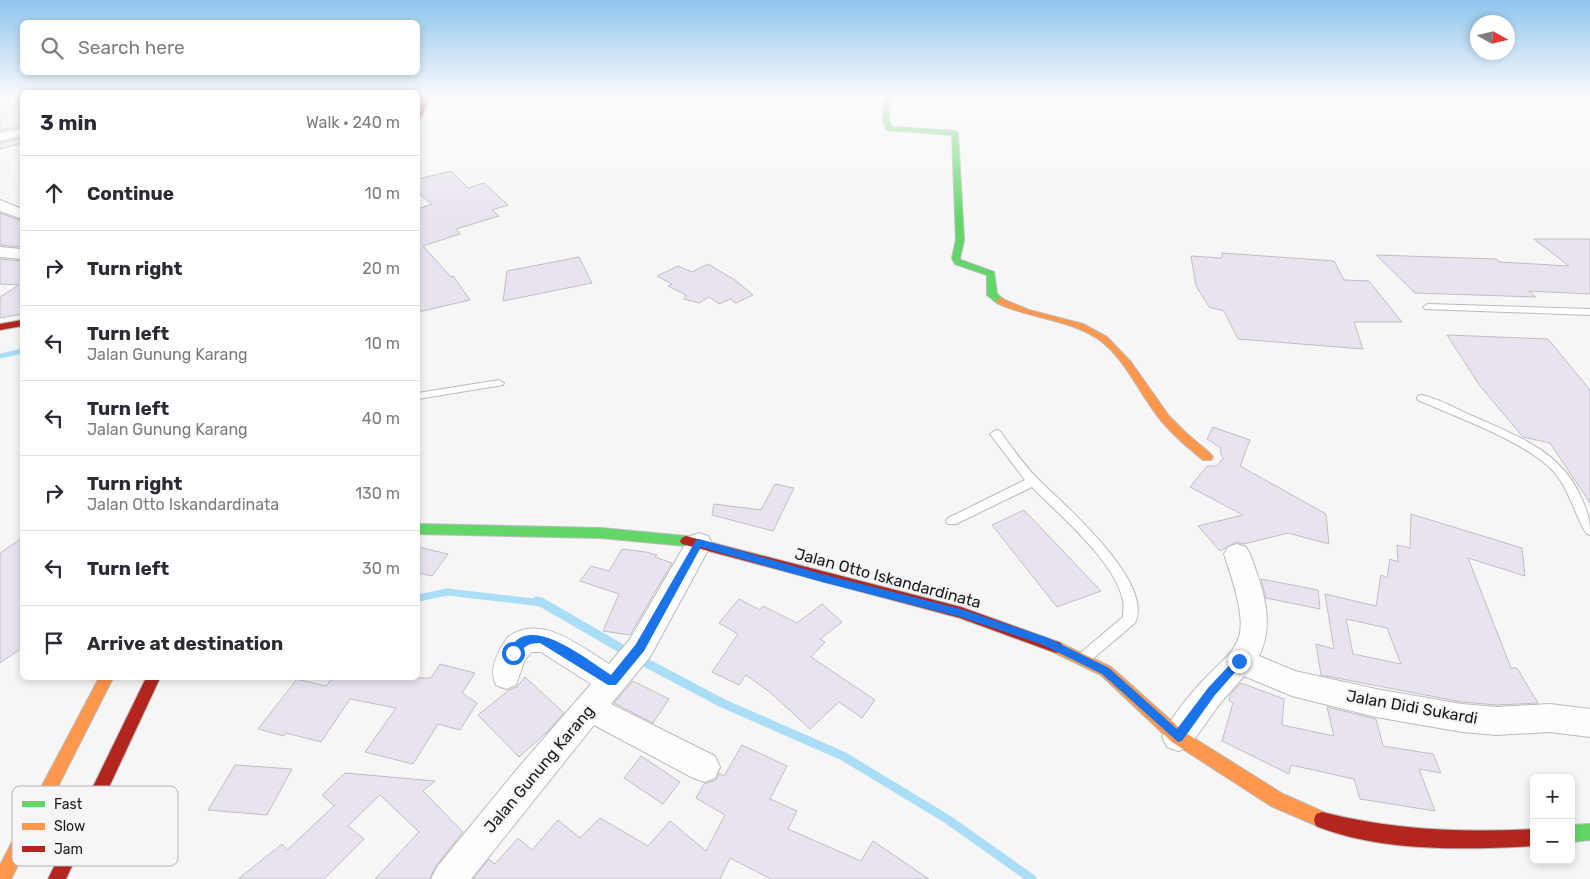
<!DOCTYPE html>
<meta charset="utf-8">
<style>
body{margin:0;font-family:Rubik,sans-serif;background:#f7f7f7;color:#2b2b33}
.controls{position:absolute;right:15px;bottom:15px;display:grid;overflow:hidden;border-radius:8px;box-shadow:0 2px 8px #0003}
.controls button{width:45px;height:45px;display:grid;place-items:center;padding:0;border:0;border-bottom:1px solid #e1e1e2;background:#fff;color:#2b2b33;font:25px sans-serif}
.compass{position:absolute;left:1470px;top:15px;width:45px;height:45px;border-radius:50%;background:#fff;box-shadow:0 2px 8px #0003;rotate:98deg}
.stop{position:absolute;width:15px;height:15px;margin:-11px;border:4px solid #1a73e8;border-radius:50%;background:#fff}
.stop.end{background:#1a73e8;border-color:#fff;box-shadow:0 1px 5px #0008}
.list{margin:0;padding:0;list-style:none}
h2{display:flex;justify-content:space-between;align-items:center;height:65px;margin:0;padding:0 20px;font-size:21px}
h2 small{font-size:16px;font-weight:400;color:#7c7c81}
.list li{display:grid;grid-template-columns:32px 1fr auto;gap:15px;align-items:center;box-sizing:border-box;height:75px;padding:0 20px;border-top:1px solid #e1e1e2}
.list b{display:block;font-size:19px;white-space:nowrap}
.list p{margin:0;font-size:16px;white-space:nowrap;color:#7c7c81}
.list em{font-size:16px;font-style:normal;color:#7c7c81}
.icon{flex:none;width:28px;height:28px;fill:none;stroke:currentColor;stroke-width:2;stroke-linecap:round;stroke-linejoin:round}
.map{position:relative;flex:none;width:1590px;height:879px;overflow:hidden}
.search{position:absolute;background:#fff;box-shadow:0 2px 8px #0003;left:20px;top:20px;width:400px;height:55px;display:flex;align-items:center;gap:12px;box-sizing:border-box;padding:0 18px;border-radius:8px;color:#7c7c81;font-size:19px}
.panel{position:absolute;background:#fff;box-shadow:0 2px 8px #0003;left:20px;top:90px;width:400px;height:590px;border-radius:8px}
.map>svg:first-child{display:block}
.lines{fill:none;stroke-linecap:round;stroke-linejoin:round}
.stream-far2{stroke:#aadef6;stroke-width:5}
.stream-far1{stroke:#aadef6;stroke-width:7}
.stream{stroke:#aadef6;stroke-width:9}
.building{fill:#e9e3ef;stroke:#bfbfc0;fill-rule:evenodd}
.lane-casing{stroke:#bbbbbc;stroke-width:2}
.street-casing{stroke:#bbbbbc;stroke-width:2}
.fast-casing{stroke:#bbbbbc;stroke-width:2}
.slow-casing{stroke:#bbbbbc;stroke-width:2}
.jam-casing{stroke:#bbbbbc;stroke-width:2}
.path{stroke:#d3d2d3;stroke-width:2;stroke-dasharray:0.5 2.5;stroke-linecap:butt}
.lane{fill:#fefefe;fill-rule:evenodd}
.street{fill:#fefefe;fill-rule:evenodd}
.fast{fill:#63d668;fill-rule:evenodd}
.slow{fill:#ff974d;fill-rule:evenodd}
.jam{fill:#b3261e;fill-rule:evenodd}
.route{fill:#1a73e8}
.labels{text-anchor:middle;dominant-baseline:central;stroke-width:4.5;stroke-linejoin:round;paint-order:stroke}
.near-street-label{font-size:16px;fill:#1a191b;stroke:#f6f5f8}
.key{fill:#f6f5f8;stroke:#b4b3b6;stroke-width:1}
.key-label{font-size:14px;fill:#1a191b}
</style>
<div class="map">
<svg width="1590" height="879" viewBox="0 0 1590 879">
<rect width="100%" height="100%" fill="#f6f6f7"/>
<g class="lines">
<polyline class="stream-far2" points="0,356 22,351"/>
<polyline class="stream-far1" points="418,598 447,592 542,603"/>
<g class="stream">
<polyline points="536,601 541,602 629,653"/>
<polyline points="639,659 722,703 843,756 947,819 1032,879"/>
</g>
</g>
<g class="building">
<polygon points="22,96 22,126 0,131 0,101"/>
<polygon points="22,138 22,143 0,149 0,143"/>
<polygon points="451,171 468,188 484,183 508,205 492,210 499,216 456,229 460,234 423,246 451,277 453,276 470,300 418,312 418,209 432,204 418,193 418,179"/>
<polygon points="0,213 22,221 22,247 0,245"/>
<polygon points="1534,239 1590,239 1590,294 1529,291 1536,297 1415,293 1376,255 1496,259 1500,262 1569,266"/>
<polygon points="1222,253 1334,261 1344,280 1369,281 1402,322 1354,322 1363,349 1238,339 1224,311 1209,307 1196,286 1191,256 1222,258"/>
<polygon points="579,257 592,283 503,301 507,271"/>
<polygon points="0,259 22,261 22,314 0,318 0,297 19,285 0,284"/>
<polygon points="708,264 735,280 753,295 736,303 730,299 719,304 709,297 699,303 684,299 686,295 668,286 672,284 657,276 678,266 692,272"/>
<polygon points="1447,335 1548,339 1590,390 1590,503 1550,443 1523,437 1480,386"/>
<polygon points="1213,427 1250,440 1240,466 1326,514 1329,544 1288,533 1244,544 1236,542 1220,551 1198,526 1243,515 1190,487 1207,466 1217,466 1223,458 1220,451 1221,448 1207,439"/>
<polygon points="775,484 794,488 773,531 712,515 714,504 761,510"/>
<polygon points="1024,510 1101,591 1057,607 992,525"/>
<path d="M1411,514L1522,548L1525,576L1468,558L1511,668H1517L1538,703L1497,705L1462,702L1321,675L1316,644L1334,649L1325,594L1376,606L1381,575L1387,578L1390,559L1398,562L1397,545L1410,548ZM1346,619L1387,628L1401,664L1353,654Z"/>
<polygon points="22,538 22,648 0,663 0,553"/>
<polygon points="418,547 448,554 432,576 418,573"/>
<polygon points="622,549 646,552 657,555 655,557 672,563 630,635 603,631 619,594 580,581 591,566 609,571"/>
<polygon points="1261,579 1318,590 1320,609 1266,598"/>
<polygon points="739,599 760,610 763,606 797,623 822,604 842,622 820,639 825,642 811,657 875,700 862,718 839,702 810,729 771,693 746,675 739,685 712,672 738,634 719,623"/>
<polygon points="440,664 475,673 462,693 477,703 460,730 438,724 413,764 365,752 396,708 350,699 321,742 286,733 284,736 258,729 297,679 326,686 332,678 431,678"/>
<polygon points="525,677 564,713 546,733 519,757 478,715 509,690 517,687"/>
<polygon points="633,681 669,699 653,723 614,703"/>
<polygon points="1241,683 1284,699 1282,725 1334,736 1327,707 1376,719 1383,746 1433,754 1441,773 1419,769 1435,811 1360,799 1354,779 1291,765 1289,774 1222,741 1233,703 1229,701 1230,695"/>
<polygon points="742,745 787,766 770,799 797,811 788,829 861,861 873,841 929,879 771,879 730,858 720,879 473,879 489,859 495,864 518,838 532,850 558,820 580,838 600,818 648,846 670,821 706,851 725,815 696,798 704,784 716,780 719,773 724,776"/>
<polygon points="641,756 680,782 663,804 624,778"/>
<polygon points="235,765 292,769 267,815 208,810"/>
<polygon points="345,773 435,781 423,791 463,832 436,866 429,879 375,879 419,832 380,795 348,826 364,839 324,879 238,879 282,844 287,850 334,806 322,795"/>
</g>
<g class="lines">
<defs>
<g id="lane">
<polygon points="1428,304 1590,309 1590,315 1425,309 1423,307"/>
<polygon points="499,380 504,383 503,385 418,399 418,393"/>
<path d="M1422,395C1440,399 1458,410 1475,417C1517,436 1559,450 1580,495C1587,510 1590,518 1590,535L1586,533L1584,530C1574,511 1568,488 1554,472C1527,442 1456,417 1418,400L1417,398L1418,396Z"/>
<path d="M996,430L1000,431C1012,448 1024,465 1038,479C1064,505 1155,582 1135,623L1089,662L1084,664L1079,662L1077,658L1079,654L1123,617C1123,612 1124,606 1123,601C1116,562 1059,515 1032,487L956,524H948L946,521L948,518L1025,480L990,434Z"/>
</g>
<g id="street">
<polygon points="1578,96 1590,96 1590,103"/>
<polygon points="22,128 22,136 0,141 0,133"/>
<polygon points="0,200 22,209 22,219 0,211"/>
<polygon points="0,247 22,249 22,259 0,257"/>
<path d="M699,533L708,536L712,543L650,657L611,704L715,756L720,767L715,778L704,782L693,778L594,725L471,879H431L437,867L518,768L591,684L541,652H532L525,659L516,685L506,689L496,685C488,669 498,651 508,637C542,613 579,646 609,664L630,639L690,536Z"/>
<path d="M1237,544L1246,547L1250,554C1262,587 1276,622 1259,656L1295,671L1376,689L1462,704L1497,707L1550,704L1590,709V737L1550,732L1497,735L1462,732L1376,717L1292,696L1244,676L1218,706L1189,747L1178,751L1167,747L1162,737C1172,715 1191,693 1208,675C1218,665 1232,654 1238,640C1247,618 1231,576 1224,554L1228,547Z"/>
</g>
<g id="fast">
<polygon points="884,96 890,96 889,121 892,127 955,131 958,133 964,240 960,258 961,260 994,272 997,294 1003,299 1003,303 997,303 987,295 987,275 955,264 952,258 956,240 952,135 887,130 883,121"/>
<polygon points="418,524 601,528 686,536 690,538 692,541 690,544 686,546 601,538 418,534"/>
<polygon points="1590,824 1590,840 1571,842 1571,825"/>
</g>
<g id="slow">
<path d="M1000,298L1029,310L1083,324L1107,337L1131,362L1169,416L1186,433L1211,454L1213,457L1211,460H1203C1186,446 1169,432 1156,414C1138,390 1125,360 1101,341C1071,319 1030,319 997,303V299Z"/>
<polygon points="1056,641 1111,667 1184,732 1283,794 1328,814 1330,820 1328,826 1322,828 1271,806 1172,742 1101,675 1051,651 1049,647 1051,643"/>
<polygon points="99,678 113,678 11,879 0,879 0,865"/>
</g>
<g id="jam">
<polygon points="425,96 431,96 421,117 418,119 418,111"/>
<polygon points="22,320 22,326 0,330 0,324"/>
<polygon points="686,536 961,607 1061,643 1063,647 1061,651 1056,653 960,618 682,544 680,541 682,538"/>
<polygon points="146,678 160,678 66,879 48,879"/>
<path d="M1322,812C1392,830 1461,833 1534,829V846C1466,850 1380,852 1316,826L1314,820L1316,814Z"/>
</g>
</defs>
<use href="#lane" class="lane-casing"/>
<use href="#street" class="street-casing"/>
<use href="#fast" class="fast-casing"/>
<use href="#slow" class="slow-casing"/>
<use href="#jam" class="jam-casing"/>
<polyline class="path" points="0,163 11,170 0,174"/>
<use href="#lane" class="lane"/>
<use href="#street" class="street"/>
<use href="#fast" class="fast"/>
<use href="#slow" class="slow"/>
<use href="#jam" class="jam"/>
</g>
<linearGradient id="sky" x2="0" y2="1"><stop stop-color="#8fc5ee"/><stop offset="0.44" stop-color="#fbfbfb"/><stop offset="1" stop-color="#fbfbfb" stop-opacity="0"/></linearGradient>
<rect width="1590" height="219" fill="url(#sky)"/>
<path class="route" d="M699,539L822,574L961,609L1048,638L1109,668L1177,729L1208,688L1236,658L1239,657L1245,661L1215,695L1182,741L1178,742L1102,674L1041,644L961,617L822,582L701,547L644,651L616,685H608L540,643C527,643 524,647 516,656H509C507,650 511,648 514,643C536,617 590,662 611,675L636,644L696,540Z"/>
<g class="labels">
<g class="near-street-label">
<text transform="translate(888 578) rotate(15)">Jalan Otto Iskandardinata</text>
<text transform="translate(1412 707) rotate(10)">Jalan Didi Sukardi</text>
<text transform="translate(539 769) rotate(-50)">Jalan Gunung Karang</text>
</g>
</g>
<rect x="12" y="786" width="166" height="80" rx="8" class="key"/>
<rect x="22" y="801" width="23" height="6" fill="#63d668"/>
<rect x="22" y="823" width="23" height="7" fill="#ff974d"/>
<rect x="22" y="846" width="23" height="6" fill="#b3261e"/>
<g class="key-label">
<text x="54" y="809">Fast</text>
<text x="54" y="831">Slow</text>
<text x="54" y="854">Jam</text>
</g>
</svg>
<div class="controls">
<button>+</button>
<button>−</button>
</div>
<svg class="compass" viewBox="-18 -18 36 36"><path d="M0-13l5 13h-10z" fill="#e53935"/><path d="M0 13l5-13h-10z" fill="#7c7c81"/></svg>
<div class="stop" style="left:513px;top:653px"></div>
<div class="stop end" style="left:1239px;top:661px"></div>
<div class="search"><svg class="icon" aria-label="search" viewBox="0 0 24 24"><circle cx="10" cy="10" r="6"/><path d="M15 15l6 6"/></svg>Search here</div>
<section class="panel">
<h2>3 min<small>Walk · 240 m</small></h2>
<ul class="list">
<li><svg class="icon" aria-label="ahead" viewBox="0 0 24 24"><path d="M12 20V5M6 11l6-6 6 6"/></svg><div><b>Continue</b></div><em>10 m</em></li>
<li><svg class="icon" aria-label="right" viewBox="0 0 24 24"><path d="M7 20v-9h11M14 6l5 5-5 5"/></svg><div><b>Turn right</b></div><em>20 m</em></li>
<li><svg class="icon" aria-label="left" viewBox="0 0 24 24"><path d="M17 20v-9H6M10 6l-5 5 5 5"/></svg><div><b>Turn left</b><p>Jalan Gunung Karang</p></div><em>10 m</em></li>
<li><svg class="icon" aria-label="left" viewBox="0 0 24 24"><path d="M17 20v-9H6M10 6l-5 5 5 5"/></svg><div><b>Turn left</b><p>Jalan Gunung Karang</p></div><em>40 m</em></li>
<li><svg class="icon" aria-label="right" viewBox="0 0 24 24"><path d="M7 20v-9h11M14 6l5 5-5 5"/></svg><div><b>Turn right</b><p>Jalan Otto Iskandardinata</p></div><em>130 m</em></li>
<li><svg class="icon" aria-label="left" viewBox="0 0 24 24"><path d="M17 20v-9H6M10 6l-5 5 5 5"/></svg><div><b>Turn left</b></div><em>30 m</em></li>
<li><svg class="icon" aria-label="arrive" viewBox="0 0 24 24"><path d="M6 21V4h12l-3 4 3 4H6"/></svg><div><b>Arrive at destination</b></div></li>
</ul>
</section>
</div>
